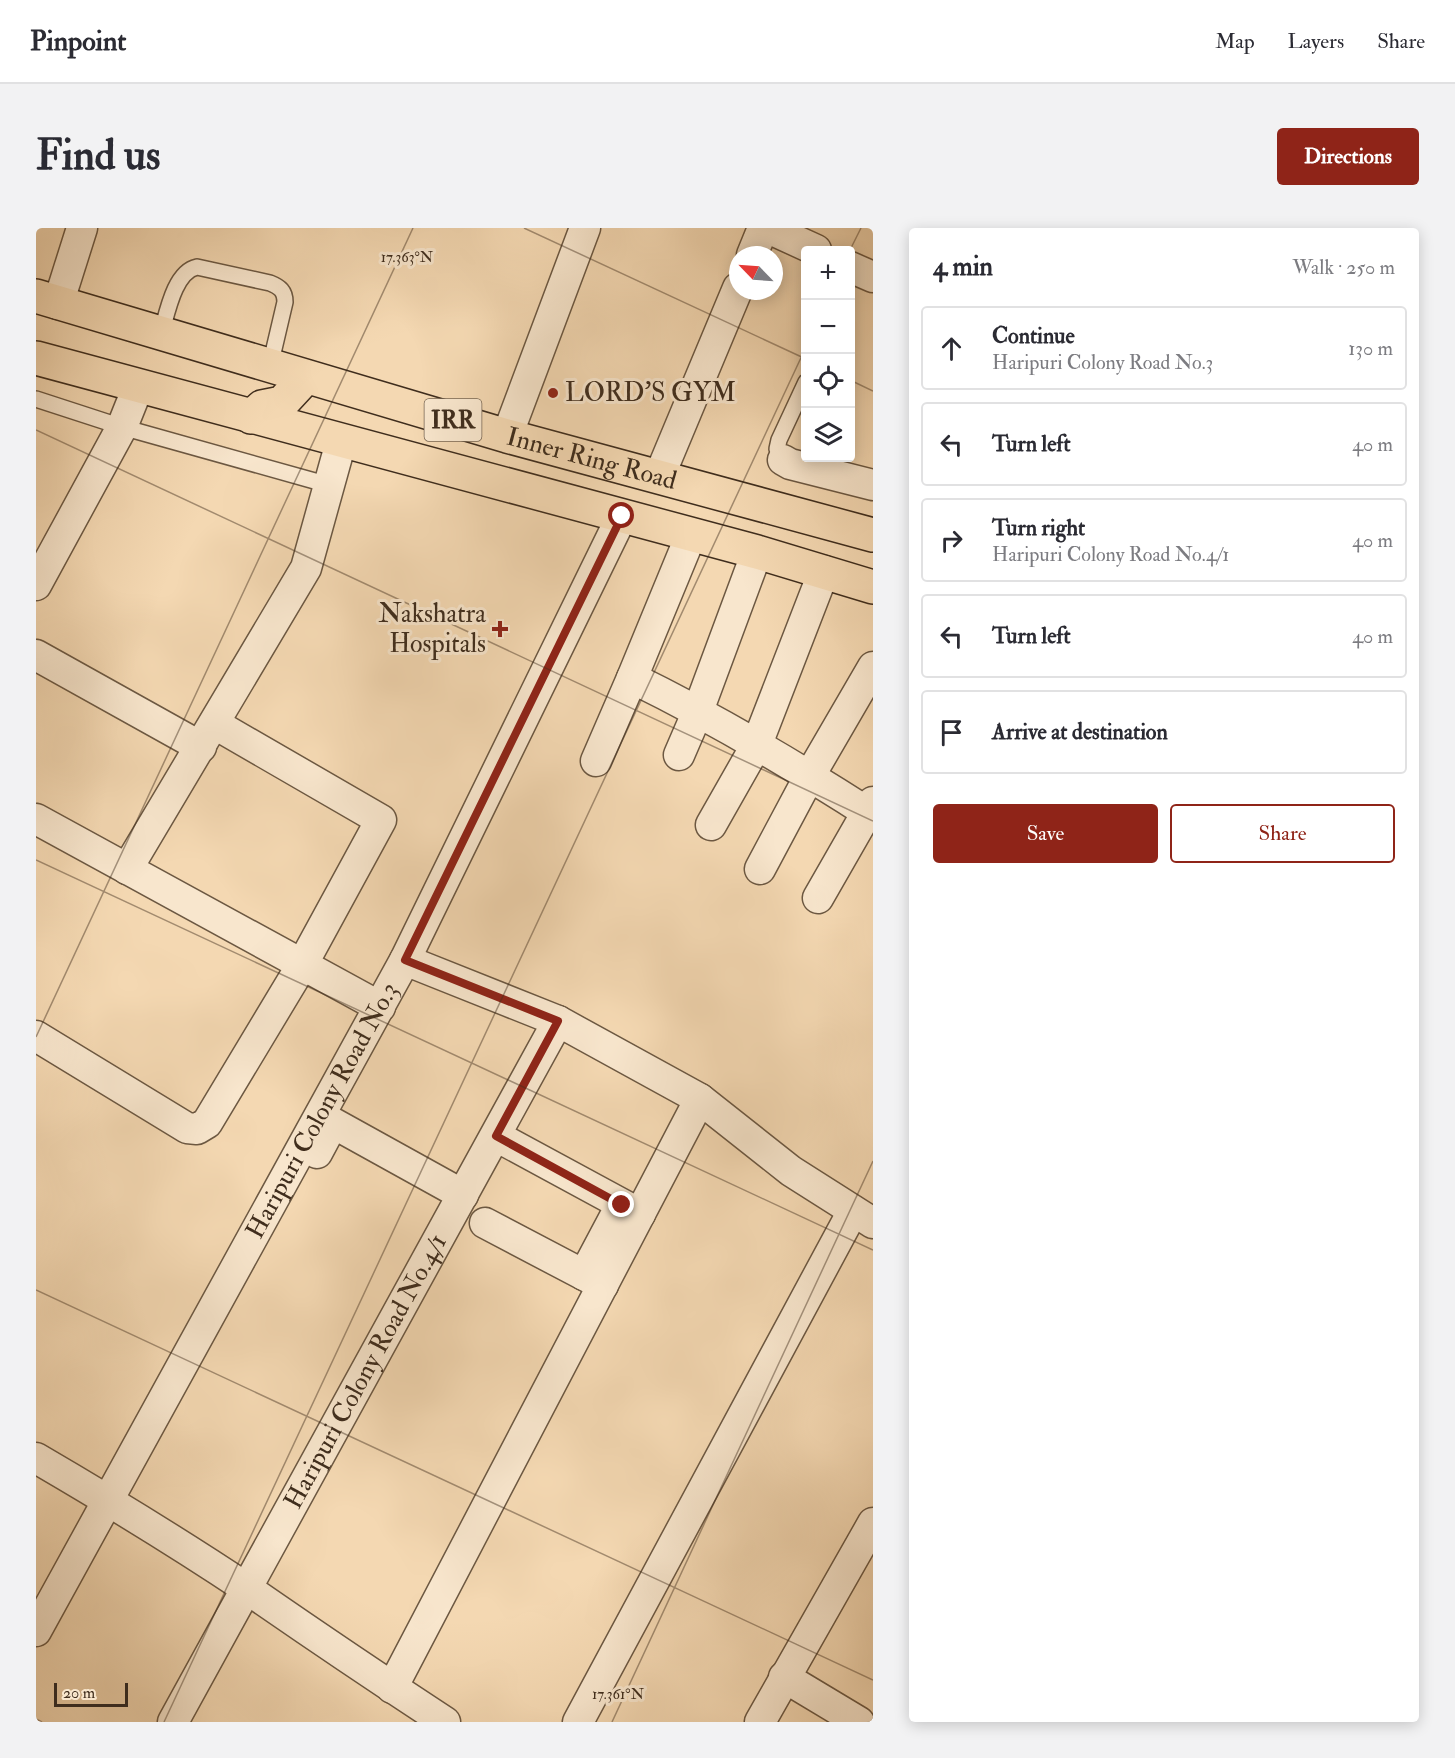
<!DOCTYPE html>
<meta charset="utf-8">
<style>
body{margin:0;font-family:"IM FELL Double Pica",serif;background:#f2f2f3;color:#2b2b33}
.controls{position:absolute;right:18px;top:18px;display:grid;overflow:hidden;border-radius:6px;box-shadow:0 3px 15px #0003}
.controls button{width:54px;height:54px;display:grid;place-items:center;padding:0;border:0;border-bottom:2px solid #e1e1e2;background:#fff;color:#2b2b33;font:30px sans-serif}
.compass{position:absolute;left:693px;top:18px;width:54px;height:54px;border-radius:50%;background:#fff;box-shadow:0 3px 15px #0003;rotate:295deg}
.scale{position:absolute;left:18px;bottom:15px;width:74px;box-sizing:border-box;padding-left:6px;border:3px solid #3f2d1d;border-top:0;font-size:16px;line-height:21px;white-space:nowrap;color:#3f2d1d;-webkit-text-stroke:4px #f8e6cd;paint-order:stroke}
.stop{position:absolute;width:18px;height:18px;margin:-14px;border:4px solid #8f2418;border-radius:50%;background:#fff}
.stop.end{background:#8f2418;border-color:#fff;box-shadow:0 2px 6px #0008}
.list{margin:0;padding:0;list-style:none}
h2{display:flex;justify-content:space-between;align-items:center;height:78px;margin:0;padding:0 24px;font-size:26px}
h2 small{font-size:20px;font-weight:400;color:#7c7c81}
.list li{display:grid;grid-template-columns:39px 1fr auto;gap:18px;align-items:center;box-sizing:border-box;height:84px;margin:0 12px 12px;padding:0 12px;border:2px solid #e1e1e2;border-radius:6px}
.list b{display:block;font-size:22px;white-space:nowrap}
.list p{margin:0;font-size:20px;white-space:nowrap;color:#7c7c81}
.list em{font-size:20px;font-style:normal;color:#7c7c81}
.actions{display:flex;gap:12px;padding:18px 24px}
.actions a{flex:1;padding:14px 0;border:2px solid #8f2418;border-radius:6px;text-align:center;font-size:21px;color:#8f2418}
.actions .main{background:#8f2418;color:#fff}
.icon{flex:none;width:33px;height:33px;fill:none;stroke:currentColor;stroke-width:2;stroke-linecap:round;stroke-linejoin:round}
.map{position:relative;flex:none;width:837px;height:1494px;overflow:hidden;border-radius:6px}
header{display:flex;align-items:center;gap:36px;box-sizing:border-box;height:84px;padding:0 30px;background:#fff;border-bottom:2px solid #e1e1e2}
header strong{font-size:28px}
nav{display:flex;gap:33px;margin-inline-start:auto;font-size:21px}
.intro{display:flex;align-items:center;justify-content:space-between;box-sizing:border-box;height:144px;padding:0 36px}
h1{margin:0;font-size:42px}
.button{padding:15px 27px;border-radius:6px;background:#8f2418;color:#fff;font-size:21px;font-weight:700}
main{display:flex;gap:36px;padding:0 36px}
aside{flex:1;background:#fff;border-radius:6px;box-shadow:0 3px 15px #0003}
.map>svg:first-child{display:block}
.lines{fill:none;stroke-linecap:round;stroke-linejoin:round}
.lane-casing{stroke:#6c5842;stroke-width:18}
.street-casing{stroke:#6c5842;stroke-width:33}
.highway-casing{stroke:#3f2d1d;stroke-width:36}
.lane{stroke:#f8e6cd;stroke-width:15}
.street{stroke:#f8e6cd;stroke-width:30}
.highway{stroke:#f4d8b2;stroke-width:33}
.route{stroke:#8f2418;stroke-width:8}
.ticks{fill:none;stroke:#3f2d1d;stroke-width:1.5;stroke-opacity:0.45}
.poi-dot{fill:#8f2418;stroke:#f8e6cd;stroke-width:2}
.labels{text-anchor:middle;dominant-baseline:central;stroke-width:6;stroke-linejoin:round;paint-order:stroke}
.shield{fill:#f8e6cd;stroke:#766452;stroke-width:1.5}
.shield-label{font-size:24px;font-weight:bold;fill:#3f2d1d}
.poi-label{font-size:26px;fill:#3f2d1d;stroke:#f8e6cd;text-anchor:start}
.street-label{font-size:26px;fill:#3f2d1d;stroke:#f8e6cd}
.ticks-label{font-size:15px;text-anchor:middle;fill:#3f2d1d;stroke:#f8e6cd;stroke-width:6;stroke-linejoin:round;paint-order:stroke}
</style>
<header>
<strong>Pinpoint</strong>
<nav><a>Map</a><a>Layers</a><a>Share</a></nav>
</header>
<div class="intro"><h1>Find us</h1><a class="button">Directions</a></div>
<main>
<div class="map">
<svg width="837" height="1494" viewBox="0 0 837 1494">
<rect width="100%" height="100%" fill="#f4d8b2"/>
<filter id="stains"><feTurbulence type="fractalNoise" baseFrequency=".00333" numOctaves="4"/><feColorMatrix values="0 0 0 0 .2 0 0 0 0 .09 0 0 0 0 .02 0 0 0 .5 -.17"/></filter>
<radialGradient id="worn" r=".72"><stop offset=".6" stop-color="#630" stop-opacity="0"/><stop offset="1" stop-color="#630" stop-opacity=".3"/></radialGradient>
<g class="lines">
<defs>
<g id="lane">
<path d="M125,106C131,86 138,44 161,39L234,55C244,59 249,63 249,74L234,138"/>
<polyline points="0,171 86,199 293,257"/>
<polyline points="747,232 741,221 743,212 770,154"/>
</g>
<g id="street">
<polyline points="732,0 780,22"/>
<polyline points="716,27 727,0"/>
<polyline points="814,39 837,49"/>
<polyline points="22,76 46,0"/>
<polyline points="471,208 549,0"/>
<polyline points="747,232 754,236 837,257"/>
<polyline points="623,249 702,60"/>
<polyline points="0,357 86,199 102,159"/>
<polyline points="0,427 165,519"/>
<path d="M596,450C680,491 759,538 837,588"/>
<polyline points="643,527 662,483 721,324"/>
<polyline points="560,533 596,450 655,307"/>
<polyline points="0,591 344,779"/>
<polyline points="675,597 721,516 788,343"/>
<polyline points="91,641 270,340 305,214"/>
<polyline points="724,641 773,549 837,439"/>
<polyline points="782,670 837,574"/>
<polyline points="369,732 522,793 664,871 755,943 837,995"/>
<polyline points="0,808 151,900 161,901 171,895 266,737 345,592 179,496"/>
<polyline points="460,908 604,986"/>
<polyline points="281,925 297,895 427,967"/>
<polyline points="449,995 567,1057"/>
<polyline points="548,1047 583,981"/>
<path d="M0,1230C72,1272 144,1316 213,1362C278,1407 343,1451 409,1494"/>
<path id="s1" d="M0,1403L369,732L586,288"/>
<polyline points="748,1449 823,1494"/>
<polyline points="356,1460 664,871"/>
<path id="s2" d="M137,1494L522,793"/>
<polyline points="542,1494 817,983"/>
<polyline points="724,1494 837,1295"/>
</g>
<g id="highway">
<path id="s3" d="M0,68L471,208L837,307"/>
<polyline points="0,130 721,324 837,359"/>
<polyline points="215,189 226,179 246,175 270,149"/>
</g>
</defs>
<use href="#lane" class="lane-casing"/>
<use href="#street" class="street-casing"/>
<use href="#highway" class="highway-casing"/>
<use href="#lane" class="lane"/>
<use href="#street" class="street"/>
<use href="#highway" class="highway"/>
</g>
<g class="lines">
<polyline class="route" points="586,288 369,732 522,793 460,908 586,977"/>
</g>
<path class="ticks" d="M488,0L770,131M814,22L825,0M814,152L837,163M0,202L837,593M0,632L837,1022M0,809L377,0M0,1062L837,1452M0,1491L6,1494M128,1494L770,119M576,1494L837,933"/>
<g class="poi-dot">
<circle cx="517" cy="165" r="6"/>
<path d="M461 392h6v6h6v6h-6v6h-6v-6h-6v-6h6z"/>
</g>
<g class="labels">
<rect class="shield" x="388.5" y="171" width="57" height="42" rx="4.5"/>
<g class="shield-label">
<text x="417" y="192">IRR</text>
</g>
<g class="poi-label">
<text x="529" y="165">LORD'S GYM</text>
<text x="450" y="386" text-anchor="end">Nakshatra<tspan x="450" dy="30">Hospitals</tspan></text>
</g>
<g class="street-label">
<text stroke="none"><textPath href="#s3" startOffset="579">Inner Ring Road</textPath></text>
<text stroke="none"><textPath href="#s1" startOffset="594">Haripuri Colony Road No.3</textPath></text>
<text stroke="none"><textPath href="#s2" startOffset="400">Haripuri Colony Road No.4/1</textPath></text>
</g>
</g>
<g class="ticks-label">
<text x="371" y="34">17.363°N</text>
<text x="582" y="1471">17.361°N</text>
</g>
<rect width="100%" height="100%" filter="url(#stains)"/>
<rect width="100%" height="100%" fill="url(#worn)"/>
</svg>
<div class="controls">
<button>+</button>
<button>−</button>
<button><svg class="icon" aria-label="locate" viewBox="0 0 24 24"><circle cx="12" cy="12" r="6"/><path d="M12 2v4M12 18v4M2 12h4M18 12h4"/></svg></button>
<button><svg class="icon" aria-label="layers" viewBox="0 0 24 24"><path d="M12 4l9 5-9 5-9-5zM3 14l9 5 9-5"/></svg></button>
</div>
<svg class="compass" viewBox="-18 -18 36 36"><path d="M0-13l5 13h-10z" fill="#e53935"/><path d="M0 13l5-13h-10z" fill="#7c7c81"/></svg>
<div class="scale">20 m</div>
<div class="stop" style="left:586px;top:288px"></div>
<div class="stop end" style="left:586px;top:977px"></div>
</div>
<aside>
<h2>4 min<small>Walk · 250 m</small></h2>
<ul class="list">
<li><svg class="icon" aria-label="ahead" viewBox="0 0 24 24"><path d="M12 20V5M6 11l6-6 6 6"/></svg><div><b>Continue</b><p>Haripuri Colony Road No.3</p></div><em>130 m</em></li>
<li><svg class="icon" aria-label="left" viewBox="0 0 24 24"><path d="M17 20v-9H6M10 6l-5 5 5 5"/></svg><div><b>Turn left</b></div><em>40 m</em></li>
<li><svg class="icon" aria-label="right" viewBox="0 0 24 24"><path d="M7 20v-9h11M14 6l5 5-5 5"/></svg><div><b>Turn right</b><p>Haripuri Colony Road No.4/1</p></div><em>40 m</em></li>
<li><svg class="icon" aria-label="left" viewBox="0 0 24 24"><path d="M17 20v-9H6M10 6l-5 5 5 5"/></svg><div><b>Turn left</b></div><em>40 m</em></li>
<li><svg class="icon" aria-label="arrive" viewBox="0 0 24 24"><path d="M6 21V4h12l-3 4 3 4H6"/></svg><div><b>Arrive at destination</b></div></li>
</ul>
<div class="actions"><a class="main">Save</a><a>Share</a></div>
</aside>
</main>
